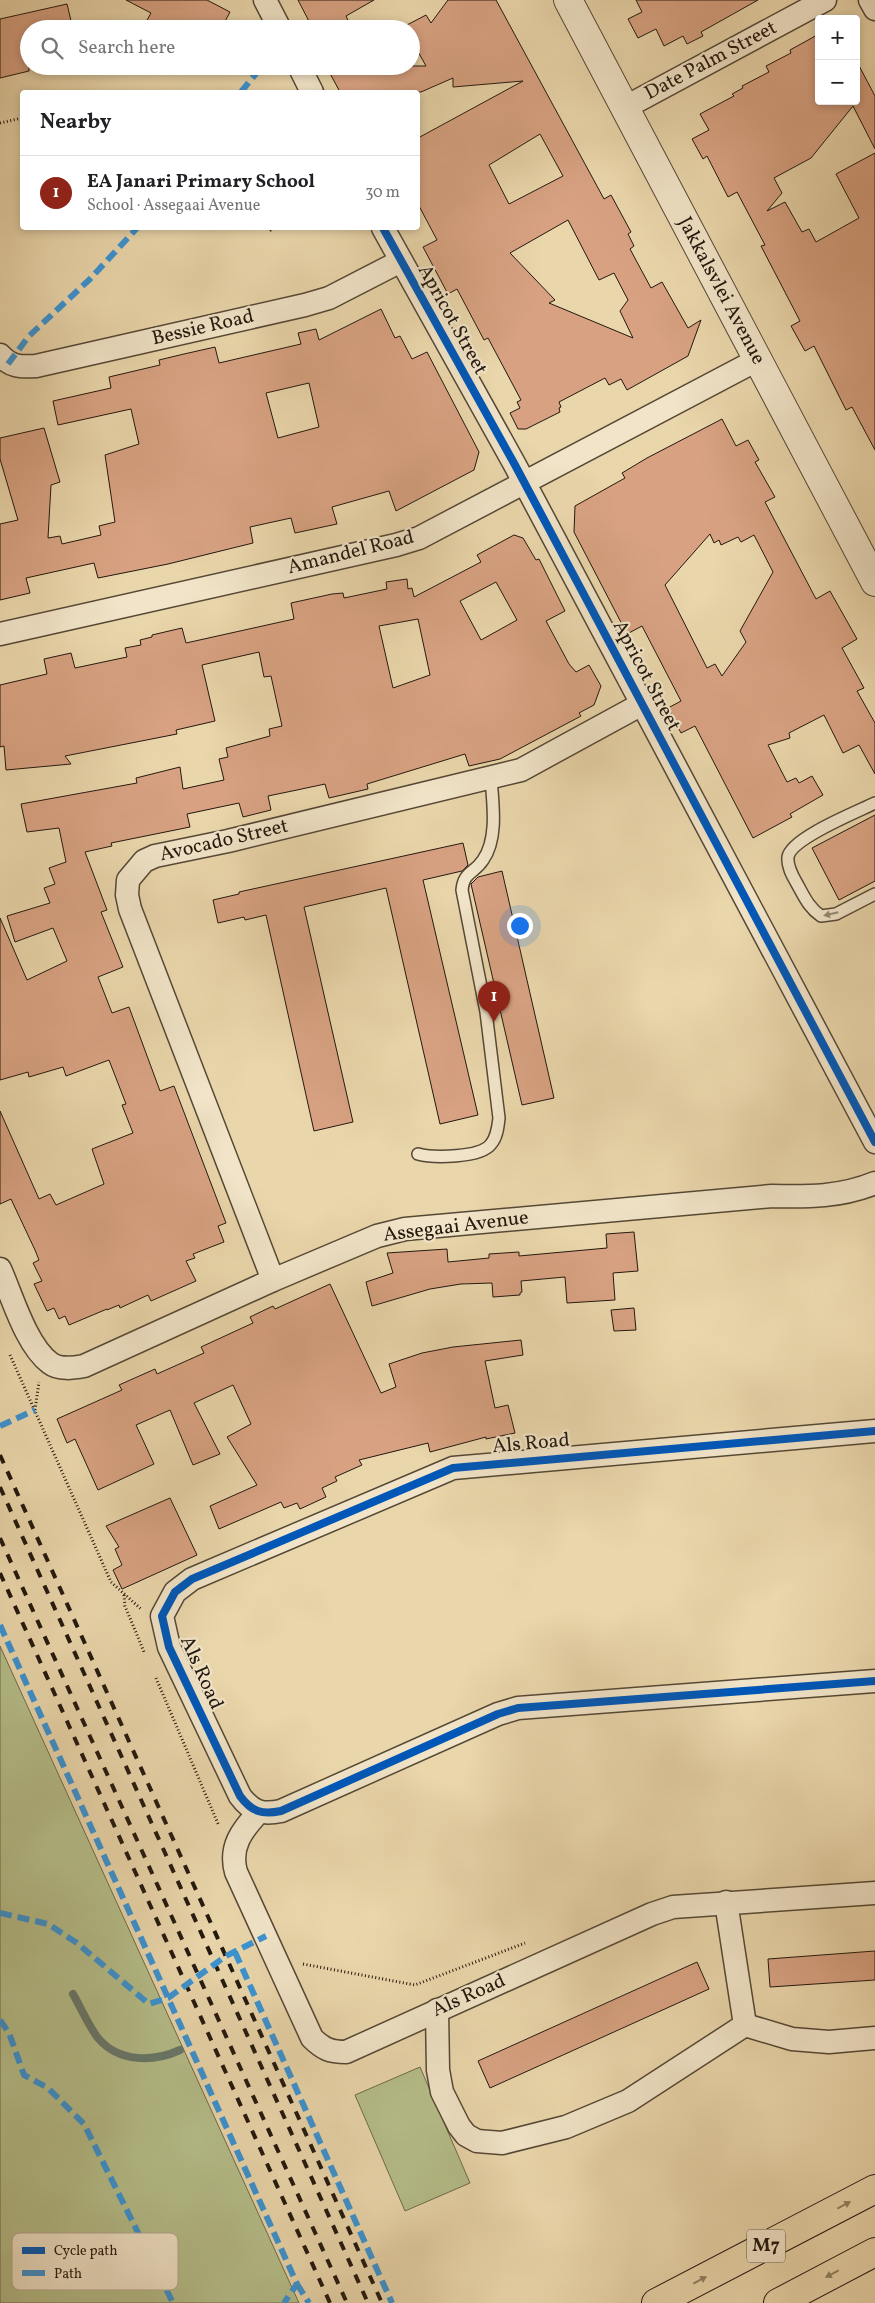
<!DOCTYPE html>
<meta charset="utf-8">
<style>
body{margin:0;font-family:Vollkorn,serif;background:#f2f2f2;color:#202124}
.controls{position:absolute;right:15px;top:15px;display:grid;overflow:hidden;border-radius:5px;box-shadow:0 2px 8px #0003}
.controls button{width:45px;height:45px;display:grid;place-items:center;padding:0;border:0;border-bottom:1px solid #e0e0e0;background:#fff;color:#202124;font:25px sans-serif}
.you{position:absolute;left:519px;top:925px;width:18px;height:18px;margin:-12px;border:4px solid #fff;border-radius:50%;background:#1a73e8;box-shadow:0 0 0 8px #1a73e833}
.badge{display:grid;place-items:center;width:32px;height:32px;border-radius:50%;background:#8f2418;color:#fff;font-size:16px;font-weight:700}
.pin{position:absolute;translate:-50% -41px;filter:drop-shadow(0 1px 2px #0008)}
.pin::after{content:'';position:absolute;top:26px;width:18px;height:15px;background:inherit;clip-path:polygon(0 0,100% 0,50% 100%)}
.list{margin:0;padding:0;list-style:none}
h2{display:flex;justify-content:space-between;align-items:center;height:65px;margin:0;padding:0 20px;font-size:21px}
h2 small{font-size:16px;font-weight:400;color:#757577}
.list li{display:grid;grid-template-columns:32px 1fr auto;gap:15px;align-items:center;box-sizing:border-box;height:75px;padding:0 20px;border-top:1px solid #e0e0e0}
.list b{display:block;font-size:19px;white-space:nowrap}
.list p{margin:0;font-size:16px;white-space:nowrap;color:#757577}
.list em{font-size:16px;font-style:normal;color:#757577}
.icon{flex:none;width:28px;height:28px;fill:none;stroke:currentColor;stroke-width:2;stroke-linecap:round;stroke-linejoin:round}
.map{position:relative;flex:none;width:875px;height:2303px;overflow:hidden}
.search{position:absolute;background:#fff;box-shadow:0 2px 8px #0003;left:20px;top:20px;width:400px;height:55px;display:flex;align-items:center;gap:12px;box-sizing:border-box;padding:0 18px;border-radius:28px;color:#757577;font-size:19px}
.panel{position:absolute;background:#fff;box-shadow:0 2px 8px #0003;left:20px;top:90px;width:400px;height:140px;border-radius:5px}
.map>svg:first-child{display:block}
.green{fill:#b5be8a;stroke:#6c6b4c}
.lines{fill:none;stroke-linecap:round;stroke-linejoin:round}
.stream{stroke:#69796c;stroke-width:8}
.building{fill:#d8a282;stroke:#23180e;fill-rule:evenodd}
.service-casing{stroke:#554835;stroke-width:14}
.minor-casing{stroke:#554835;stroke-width:25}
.tertiary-casing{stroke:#554835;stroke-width:30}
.trunk-casing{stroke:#23180e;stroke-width:30}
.path{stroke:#23180e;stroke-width:3;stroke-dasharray:1 2.5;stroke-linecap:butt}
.service{stroke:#f1e4c8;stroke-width:11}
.minor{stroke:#f1e4c8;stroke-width:22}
.tertiary{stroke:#f1e4c8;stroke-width:28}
.trunk{stroke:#ead6ab;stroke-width:28}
.rail{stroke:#23180e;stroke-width:4;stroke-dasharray:9 9;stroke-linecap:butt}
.quiet{stroke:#3b93d2;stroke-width:6;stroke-dasharray:12 6;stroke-linecap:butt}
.cycleway-casing{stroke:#f1e4c8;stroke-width:11}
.cycleway{stroke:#0057b8;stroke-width:8}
.oneway{fill:#948874}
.oneway2{fill:#908064}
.labels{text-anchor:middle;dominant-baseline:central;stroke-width:4.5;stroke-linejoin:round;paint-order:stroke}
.shield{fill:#f1e4c8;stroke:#615546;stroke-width:1}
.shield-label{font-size:19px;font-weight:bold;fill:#23180e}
.street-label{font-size:20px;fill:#23180e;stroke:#f1e4c8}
.key{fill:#f1e4c8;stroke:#b3a790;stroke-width:1}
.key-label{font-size:14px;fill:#23180e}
</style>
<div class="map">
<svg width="875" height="2303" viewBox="0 0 875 2303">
<rect width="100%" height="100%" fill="#ead6ab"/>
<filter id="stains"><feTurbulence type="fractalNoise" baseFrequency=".004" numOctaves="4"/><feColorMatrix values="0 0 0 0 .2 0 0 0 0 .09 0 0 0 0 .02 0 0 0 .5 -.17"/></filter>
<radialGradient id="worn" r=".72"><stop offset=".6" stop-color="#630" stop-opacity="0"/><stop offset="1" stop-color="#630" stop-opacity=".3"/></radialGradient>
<g class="green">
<polygon points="0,1646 299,2303 0,2303"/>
<polygon points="420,2067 470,2183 405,2211 355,2095"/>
</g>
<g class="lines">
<path class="stream" d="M73,1994C81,2008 88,2025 98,2038C119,2063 154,2062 180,2050"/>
</g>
<g class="building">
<polygon points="126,0 207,0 230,12 221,29 142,29 151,13"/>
<polygon points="298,0 374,0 346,16 352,29 313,29"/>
<path d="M448,0H496L604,199L611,195L631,232L628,234L634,246L630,249L651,288L662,282L688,328L701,320L688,356L627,390L621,379L609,385L605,378L559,402L561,407L559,408L560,412L526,429H518L510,413L520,408L517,402L521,400L488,338L484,340L457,289L448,294L423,247L437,240L418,204V138L523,81L453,87V78L421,92H340L326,66H426L411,39V29H406L405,26L426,15L431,23ZM540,134L563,176L509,204L489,165ZM568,220L599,280L614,273L628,300L620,311L633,338L549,303L555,300L510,253Z"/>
<polygon points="636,0 758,0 701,32 703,36 687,44 683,36 664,46 656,29 638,38 628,19 642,12"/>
<polygon points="67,4 73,29 29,29 29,71 0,78 0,19"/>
<polygon points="819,34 819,101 856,101 856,60 875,96 875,149 853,106 811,158 774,178 782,193 767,211 785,202 802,232 809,229 816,242 859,218 836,174 875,153 875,450 852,407 846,410 814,346 805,351 791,326 800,321 761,246 765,245 737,192 728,197 707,156 703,159 692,139 709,130 700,114 734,96 732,94 743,88 742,86 769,72 766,66 791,53 790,50"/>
<path d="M381,309L395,338L400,336L412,359L427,352L479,452L474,470L396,511L389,491L332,507L337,524L295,533L291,518L250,527L253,543L168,564L98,578L94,563L26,578L30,593L0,600V524L18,520L0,459V438L44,428L60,482L51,485L48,538L60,536L62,544L101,535L99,526L115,522L105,455L139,444L131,409L58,425L53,401L111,388L109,377L160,365L159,360L184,354L215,347L219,363L301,344L298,333L316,329L319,340ZM309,383L319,427L278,438L266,393Z"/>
<path d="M722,419L736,446L748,440L759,460L755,462L775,497L765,502L816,599L830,591L857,639L842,648L864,688L857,691L875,723V774L859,745L843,753L824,715L789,733L790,738L768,745L787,782L796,778L799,783L812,776L823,795L790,814L792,817L753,838L695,726L681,733L668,708L681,701L642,626L627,634L574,532L575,506L625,478L622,473L647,458ZM710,534L714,543L719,540L721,545L738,537L741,542L754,535L773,572L740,631L746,642L722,676L715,664L707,668L665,585Z"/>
<path d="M514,535L523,538L536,560L539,559L565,611L546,621L569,664L576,672L589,665L601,686L594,705L579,713L581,716L500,759L469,766L465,754L367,784L368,789L329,798L325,784L297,790L268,796L271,810L243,817L239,803L187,814L190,827L111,843L112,846L85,852L107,910L101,912L123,967L98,977L112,1013L129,1007L160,1091L174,1086L226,1223L218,1226L224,1242L193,1254L195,1258L186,1261L196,1281L151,1301L148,1295L120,1308L119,1305L107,1310V1309L69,1325L65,1316L59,1319L54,1308L47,1311L34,1284L42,1281L33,1263L39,1260L35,1250L11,1199L0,1204V1111L39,1199L50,1194L56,1205L104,1184L92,1149L133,1133L122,1105L126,1104L109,1060L66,1076L63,1067L29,1077L28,1072L0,1080V918L27,980L67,961L53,928L15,942L7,916L50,903L44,888L55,884L49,868L66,862L59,828L27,832L21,804L137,783L136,778L180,767L183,789L224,780L219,759L228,757L226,748L270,736L269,729L282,726L271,676L264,677L259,652L202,665L215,721L176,730L177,734L65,756L71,764L6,770L4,746L0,747V685L47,674L44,659L71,653L75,668L127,657L125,648L141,645L140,640L152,637V635L182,628L186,643L294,619L291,603L332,594L343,593L344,598L387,589L386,582L407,579L408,589L412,588L414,597L481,562L477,555ZM496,582L517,620L481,640L460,601ZM418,619L430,675L393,688L379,626Z"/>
<polygon points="875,815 875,881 839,900 812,848"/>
<polygon points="463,843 468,865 462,871 423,880 478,1115 440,1124 386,888 304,907 353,1122 314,1131 266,915 245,920 244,917 218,923 213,900 239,894 239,892"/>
<polygon points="502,871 554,1098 522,1105 471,884 478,877"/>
<polygon points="634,1232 638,1271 613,1273 615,1300 567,1303 565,1277 521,1281 522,1292 520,1293 520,1295 493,1297 492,1283 461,1284 430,1289 372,1306 366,1282 393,1273 387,1253 447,1249 448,1262 489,1258 489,1254 519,1252 519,1256 607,1248 606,1234"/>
<polygon points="330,1284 381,1393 396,1387 389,1364 422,1353 453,1347 521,1340 523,1355 485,1361 495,1408 508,1405 515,1433 486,1439 486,1437 430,1452 428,1443 359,1460 362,1465 335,1477 337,1481 322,1488 326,1497 300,1509 297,1503 284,1508 281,1502 219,1529 210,1506 257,1485 227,1437 251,1424 233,1385 194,1403 220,1454 193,1465 170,1410 136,1425 154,1464 98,1490 75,1439 67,1443 57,1419 122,1390 119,1385 155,1369 157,1374 204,1353 201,1347 253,1323 250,1317 273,1306 275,1309"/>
<polygon points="634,1308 636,1330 614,1331 611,1310"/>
<polygon points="170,1498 197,1555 122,1589 113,1570 122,1565 115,1549 119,1547 106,1526"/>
<polygon points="875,1951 875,1980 770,1987 768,1959"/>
<polygon points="697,1962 709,1989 490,2088 478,2061"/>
</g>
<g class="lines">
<defs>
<g id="service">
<path d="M875,803C857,812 791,838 788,857C787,866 792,875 796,882C804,896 808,907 821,916L836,914L875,894"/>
<path d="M418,1154C433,1158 481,1158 491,1144C497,1137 498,1127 499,1118L486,1012L462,890C464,871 474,874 483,860C498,839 493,804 491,779"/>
</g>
<g id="minor">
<polyline points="265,0 280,29"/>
<polyline points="870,0 875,9"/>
<polyline points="299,66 312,92"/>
<polyline points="624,108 825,0"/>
<polyline points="383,228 515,465 875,1142"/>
<path d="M0,355C11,367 20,367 36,366L305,305L329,298L401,261"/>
<polyline points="0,634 396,545 419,538 757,360"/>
<path d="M0,1269C12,1296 26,1345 50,1363C59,1370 73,1368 84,1366L273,1280L377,1236L405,1229L772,1196C808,1197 841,1197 875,1183"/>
<polyline points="273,1280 130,909 127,895 128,880 144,861 155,856 228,841 521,770 642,704"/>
<path d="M875,1431L453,1468L192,1579L175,1592L162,1616L169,1647L240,1796C252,1812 262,1815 281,1811L498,1714L518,1708L875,1681"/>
<path d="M258,1813C242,1830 229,1847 236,1872L312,2038C323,2049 330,2052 346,2052L652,1914L673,1907L875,1893"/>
<polyline points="437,2010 438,2070 442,2092 459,2126 466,2135 477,2141 502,2143 566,2127 628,2101 745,2025 726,1902"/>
<polyline points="745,2025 792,2039 829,2042 875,2038"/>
</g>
<polyline id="tertiary" points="568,0 875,582"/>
<g id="trunk">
<polyline points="656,2303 875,2189"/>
<polyline points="778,2303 875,2252"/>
</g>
</defs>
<use href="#service" class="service-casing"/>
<use href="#minor" class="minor-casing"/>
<use href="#tertiary" class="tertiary-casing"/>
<use href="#trunk" class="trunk-casing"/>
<g class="path">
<polyline points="0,123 22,118"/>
<polyline points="267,228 271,230 275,228"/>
<polyline points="10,1355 111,1582 141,1609"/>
<polyline points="35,1410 39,1382"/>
<polyline points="124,1595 125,1606 144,1652"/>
<polyline points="156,1678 219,1826"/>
<polyline points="303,1964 415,1985 525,1943"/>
</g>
<use href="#service" class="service"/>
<use href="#minor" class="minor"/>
<use href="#tertiary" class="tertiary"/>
<use href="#trunk" class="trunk"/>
<g class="rail">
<polyline points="0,1455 382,2303"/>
<polyline points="0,1487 368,2303"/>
<polyline points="0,1538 347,2303"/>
<polyline points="0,1573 330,2303"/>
</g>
<g class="quiet">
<polyline points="241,92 262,66"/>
<polyline points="8,364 29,336 90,279 137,228"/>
<polyline points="0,1426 35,1410"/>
<polyline points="0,1625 297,2284 284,2303"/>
<polyline points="0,1913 48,1924 77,1943 149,2004 168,1998 226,1956 266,1936"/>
<polyline points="235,1952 392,2303"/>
<polyline points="0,2020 9,2033 24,2075 48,2088 84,2124 173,2303"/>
<polyline points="297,2284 309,2303"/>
</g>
<defs>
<g id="cycleway">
<polyline points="383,228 515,465 875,1142"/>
<path d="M875,1431L453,1468L192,1579L175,1592L162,1616L169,1647L240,1796C252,1812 262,1815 281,1811L498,1714L518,1708L875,1681"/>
</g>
</defs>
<use href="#cycleway" class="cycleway-casing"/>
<use href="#cycleway" class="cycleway"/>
</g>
<defs><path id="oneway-solid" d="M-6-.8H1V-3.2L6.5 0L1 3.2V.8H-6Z" transform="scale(1.25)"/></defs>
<use class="oneway" href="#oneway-solid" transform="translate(831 914) rotate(167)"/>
<g class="oneway2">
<use href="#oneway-solid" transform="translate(844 2205) rotate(-28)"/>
<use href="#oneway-solid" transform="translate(832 2274) rotate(152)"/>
<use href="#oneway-solid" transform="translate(700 2280) rotate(-28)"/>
</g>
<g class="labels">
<rect class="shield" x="747" y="2229.5" width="38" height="33" rx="4"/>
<g class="shield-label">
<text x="766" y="2246">M7</text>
</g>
<g class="street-label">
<text transform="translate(711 61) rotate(-28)">Date Palm Street</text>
<text transform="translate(721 291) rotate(62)">Jakkalsvlei Avenue</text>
<text transform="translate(452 320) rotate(61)">Apricot Street</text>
<text transform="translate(203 328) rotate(-13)">Bessie Road</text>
<text transform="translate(351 553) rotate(-14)">Amandel Road</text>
<text transform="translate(646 676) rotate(62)">Apricot Street</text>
<text transform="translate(224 841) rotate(-13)">Avocado Street</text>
<text transform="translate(456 1227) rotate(-7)">Assegaai Avenue</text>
<text transform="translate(531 1444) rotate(-5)">Als Road</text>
<text transform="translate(201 1673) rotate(66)">Als Road</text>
<text transform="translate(469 1996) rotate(-24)">Als Road</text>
</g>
</g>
<rect x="12" y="2233" width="166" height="57" rx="8" class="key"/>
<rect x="22" y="2247" width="23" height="7" fill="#0057b8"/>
<rect x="22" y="2270" width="23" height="6" fill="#3b93d2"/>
<g class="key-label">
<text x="54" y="2255">Cycle path</text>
<text x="54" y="2278">Path</text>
</g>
<rect width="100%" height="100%" filter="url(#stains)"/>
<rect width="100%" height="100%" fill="url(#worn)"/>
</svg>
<div class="controls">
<button>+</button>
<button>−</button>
</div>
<div class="you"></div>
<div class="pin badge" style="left:494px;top:1022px">1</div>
<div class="search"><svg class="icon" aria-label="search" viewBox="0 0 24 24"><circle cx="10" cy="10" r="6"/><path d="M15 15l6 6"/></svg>Search here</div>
<section class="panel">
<h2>Nearby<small></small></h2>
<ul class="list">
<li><span class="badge">1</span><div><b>EA Janari Primary School</b><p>School · Assegaai Avenue</p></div><em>30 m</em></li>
</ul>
</section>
</div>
